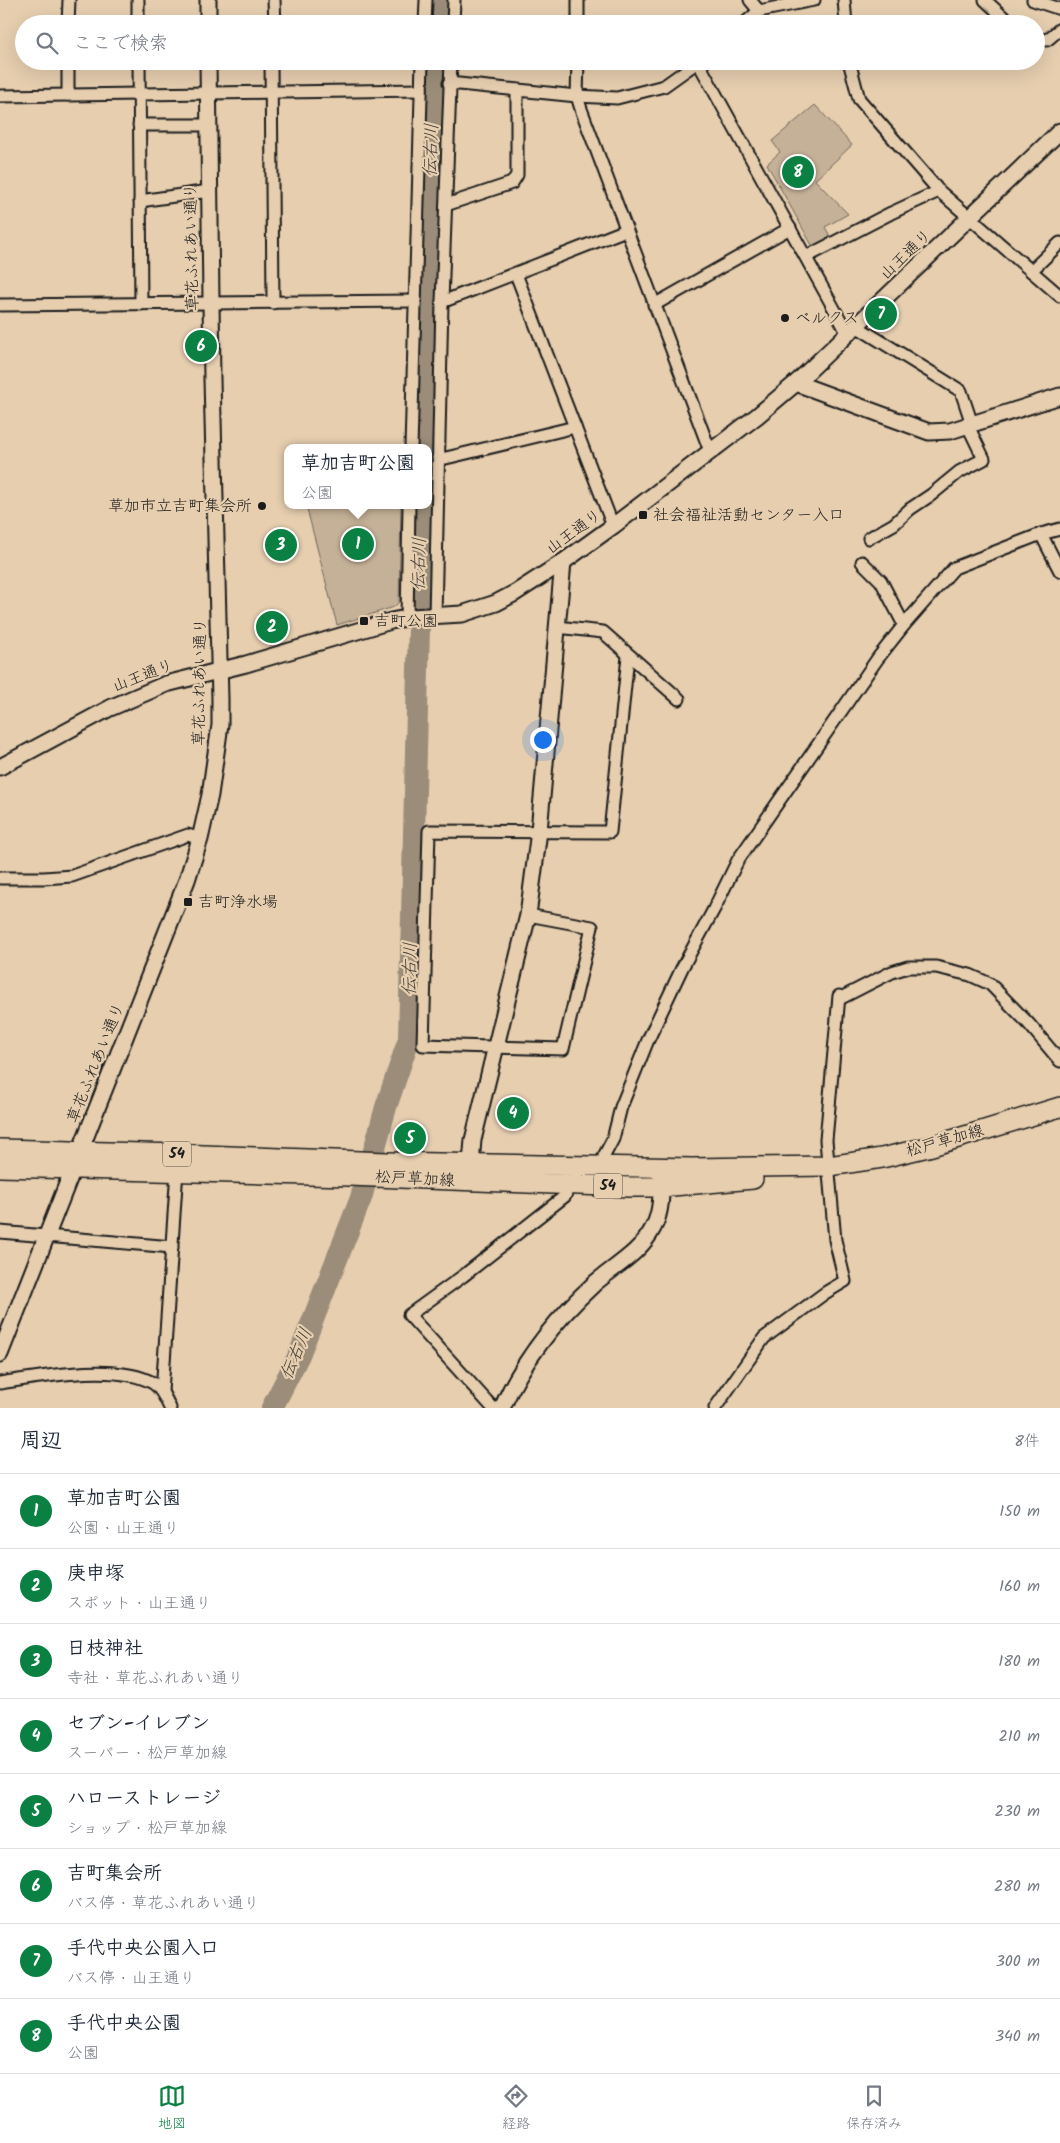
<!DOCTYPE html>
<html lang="ja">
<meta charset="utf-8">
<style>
body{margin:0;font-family:Kalam,"Klee One",sans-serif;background:#f2f2f3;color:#1f2937}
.you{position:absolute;left:542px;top:739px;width:18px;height:18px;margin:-12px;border:4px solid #fff;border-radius:50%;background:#1a73e8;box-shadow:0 0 0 8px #1a73e833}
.badge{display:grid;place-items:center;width:32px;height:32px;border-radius:50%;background:#0b8043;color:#fff;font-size:16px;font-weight:700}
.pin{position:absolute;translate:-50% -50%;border:2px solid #fff;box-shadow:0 1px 5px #0006}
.popup{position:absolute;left:284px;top:444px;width:148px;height:65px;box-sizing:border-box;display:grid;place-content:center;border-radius:10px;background:#fff;filter:drop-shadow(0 1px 4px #0005);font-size:16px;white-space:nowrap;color:#747a83}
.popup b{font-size:19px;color:#1f2937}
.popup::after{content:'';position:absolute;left:50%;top:100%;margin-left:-10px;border:10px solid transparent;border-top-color:#fff}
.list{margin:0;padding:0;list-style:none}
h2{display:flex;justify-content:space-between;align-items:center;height:65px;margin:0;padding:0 20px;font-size:21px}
h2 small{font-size:16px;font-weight:400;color:#747a83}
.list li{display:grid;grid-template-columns:32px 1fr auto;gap:15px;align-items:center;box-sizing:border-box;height:75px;padding:0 20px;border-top:1px solid #e0e1e3}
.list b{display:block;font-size:19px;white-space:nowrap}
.list p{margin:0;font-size:16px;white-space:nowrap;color:#747a83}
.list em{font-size:16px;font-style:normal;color:#747a83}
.icon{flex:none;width:28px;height:28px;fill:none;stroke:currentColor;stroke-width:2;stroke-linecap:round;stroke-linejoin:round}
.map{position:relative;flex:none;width:1060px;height:1408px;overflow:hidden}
.search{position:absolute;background:#fff;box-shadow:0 5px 20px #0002;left:15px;right:15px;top:15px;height:55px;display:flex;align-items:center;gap:12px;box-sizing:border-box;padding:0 18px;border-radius:28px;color:#747a83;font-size:19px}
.sheet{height:665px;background:#fff}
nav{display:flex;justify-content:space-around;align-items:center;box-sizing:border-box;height:70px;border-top:1px solid #e0e1e3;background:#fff;font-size:14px;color:#747a83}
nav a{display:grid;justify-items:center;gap:2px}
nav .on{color:#0b8043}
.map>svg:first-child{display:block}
.green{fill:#c5b197;stroke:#70665a}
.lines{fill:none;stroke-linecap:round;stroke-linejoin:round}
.river{stroke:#9b8d79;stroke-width:22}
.minor-casing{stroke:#1c1c1c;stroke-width:15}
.tertiary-casing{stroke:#1c1c1c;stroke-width:19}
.primary-casing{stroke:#1c1c1c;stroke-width:22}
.minor{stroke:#e6ceaf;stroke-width:11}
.tertiary{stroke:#e6ceaf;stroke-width:15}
.primary{stroke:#e6ceaf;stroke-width:19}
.poi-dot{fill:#1c1c1c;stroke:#e6ceaf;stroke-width:2}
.labels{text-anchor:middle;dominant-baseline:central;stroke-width:4.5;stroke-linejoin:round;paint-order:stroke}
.shield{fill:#e6ceaf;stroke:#595148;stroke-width:1}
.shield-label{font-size:15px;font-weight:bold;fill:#1c1c1c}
.street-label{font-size:16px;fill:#1c1c1c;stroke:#e6ceaf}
.poi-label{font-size:16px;fill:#1c1c1c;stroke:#e6ceaf;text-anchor:start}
.water-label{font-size:18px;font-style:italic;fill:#423e38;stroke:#e6ceaf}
</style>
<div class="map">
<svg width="1060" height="1408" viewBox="0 0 1060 1408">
<rect width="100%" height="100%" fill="#e6ceaf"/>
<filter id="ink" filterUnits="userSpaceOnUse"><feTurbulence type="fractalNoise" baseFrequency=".02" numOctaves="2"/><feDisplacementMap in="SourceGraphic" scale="10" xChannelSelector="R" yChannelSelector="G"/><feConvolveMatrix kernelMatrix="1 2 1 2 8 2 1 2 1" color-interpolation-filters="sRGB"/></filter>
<g filter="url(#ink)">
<g class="green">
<polygon points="815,105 852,145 815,180 848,214 825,227 831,238 813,247 767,164 780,152 772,141"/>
<polygon points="306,505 401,505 399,602 394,607 337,625"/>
</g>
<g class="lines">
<g class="river">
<polyline points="436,24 437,0"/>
<polyline points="423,448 429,173 434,61"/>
<polyline points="272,1408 299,1355 361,1198 386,1107 409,1039 422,505"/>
</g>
<defs>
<g id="minor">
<polyline points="138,0 138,24"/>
<polyline points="274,0 275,24"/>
<polyline points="750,0 759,11"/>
<polyline points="844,0 846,24"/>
<polyline points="985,0 1011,24"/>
<polyline points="1033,0 1060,9"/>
<polyline points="68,24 69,0"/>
<polyline points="425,24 426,0"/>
<polyline points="453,24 454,0"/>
<polyline points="578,24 578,0"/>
<polyline points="744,24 759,11 814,0"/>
<polyline points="1036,39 1047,40 1060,29"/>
<polyline points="139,61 141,304"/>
<polyline points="271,61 273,303"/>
<polyline points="578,61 577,96 581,109 710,451"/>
<polyline points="849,61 859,99 939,191 1060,296"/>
<polyline points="698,62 848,334"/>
<polyline points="449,83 577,96 617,98 664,86 699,61"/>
<polyline points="68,95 68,61"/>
<polyline points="0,96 421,90"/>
<polyline points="139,125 209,125"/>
<polyline points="140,201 209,191"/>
<polyline points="446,205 512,183 517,175 517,90"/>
<polyline points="806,257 891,213 939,191"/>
<polyline points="1031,271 1060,243"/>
<polyline points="516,274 613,526"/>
<polyline points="442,302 626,230"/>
<polyline points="0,305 415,301"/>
<polyline points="654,305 790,228"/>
<polyline points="856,326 961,391 972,424"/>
<polyline points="411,448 422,61"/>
<polyline points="438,458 446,458 575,427"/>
<polyline points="1041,534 1060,571"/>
<polyline points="869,538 894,524 910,509 931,495 959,472 984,459 968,426"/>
<polyline points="862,562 881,581 904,625"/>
<polyline points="435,617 442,302 451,61"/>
<polyline points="407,618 409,505"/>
<polyline points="557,627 603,632 679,699"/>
<polyline points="0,878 44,878 72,876 188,835 200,839"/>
<polyline points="528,915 592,927 563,1049 423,1045 429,831 610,832 628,656"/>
<polyline points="839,999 892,972 908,967 936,967 970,975 990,984 1029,1024 1060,1061"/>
<polyline points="603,1166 604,1156 613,1139 621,1107 648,1040 682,968 714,909 738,860 878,658 904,625 954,568 1041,534 1060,529"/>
<polyline points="0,1232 172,1247"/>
<path d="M0,1383C39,1377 117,1362 153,1383C161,1388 166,1399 170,1408"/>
<polyline points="162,1392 177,1170"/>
<polyline points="493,1408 409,1315 463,1276 565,1196 569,1185"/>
<polyline points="715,1408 764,1338 825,1293 845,1281 835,1240 826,1140 839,996"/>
</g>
<g id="tertiary">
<polyline points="208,0 208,24"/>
<polyline points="796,383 929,432 950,431 1060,396"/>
<polyline points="0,767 110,708 166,684 246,664 391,621 411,617 462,614 496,603 515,593 563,562 613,526 757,416 796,383 1060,131"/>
<polyline points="470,1175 473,1140 528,915 539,831 563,562"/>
<polyline points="0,1354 187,880 200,839 210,795 220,725 220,699 212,379 208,61"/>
<path d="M502,1408C523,1360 557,1318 595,1283C615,1266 641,1252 653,1228C663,1210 661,1187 661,1168"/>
</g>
<g id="primary">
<polyline points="0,1149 178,1154 387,1162 692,1168 829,1166 882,1158 932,1146 1060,1107"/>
<polyline points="0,1167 349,1176 630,1187 661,1187 753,1179"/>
</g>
</defs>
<use href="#minor" class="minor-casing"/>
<use href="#tertiary" class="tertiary-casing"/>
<use href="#primary" class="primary-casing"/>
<use href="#minor" class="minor"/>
<use href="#tertiary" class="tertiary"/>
<use href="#primary" class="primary"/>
</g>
</g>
<g class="poi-dot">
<circle cx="785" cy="318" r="5"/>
<circle cx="262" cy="506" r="5"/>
<rect x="638" y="510" width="10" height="10" rx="2.5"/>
<rect x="359" y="616" width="10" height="10" rx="2.5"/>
<rect x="183" y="897" width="10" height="10" rx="2.5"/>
</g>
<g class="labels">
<g class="shield">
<rect x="163" y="1141.5" width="28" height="25" rx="4"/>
<rect x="594" y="1173.5" width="28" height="25" rx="4"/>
</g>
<g class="shield-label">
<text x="177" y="1154">54</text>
<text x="608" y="1186">54</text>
</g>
<g class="street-label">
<text transform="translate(192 247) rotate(-91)">草花ふれあい通り</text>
<text transform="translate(906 255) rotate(-44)">山王通り</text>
<text transform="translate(574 532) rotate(-36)">山王通り</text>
<text transform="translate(143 676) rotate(-21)">山王通り</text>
<text transform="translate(200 682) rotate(-89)">草花ふれあい通り</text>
<text transform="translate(96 1063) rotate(-68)">草花ふれあい通り</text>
<text transform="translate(945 1141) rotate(-16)">松戸草加線</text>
<text transform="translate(415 1179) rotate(3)">松戸草加線</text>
</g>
<g class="poi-label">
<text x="795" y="318">ベルクス</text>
<text x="252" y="506" text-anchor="end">草加市立吉町集会所</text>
<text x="653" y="515">社会福祉活動センター入口</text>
<text x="374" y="621">吉町公園</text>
<text x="198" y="902">吉町浄水場</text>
</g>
<g class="water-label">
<text transform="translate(432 150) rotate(-88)">伝右川</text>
<text transform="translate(420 564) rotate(-89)">伝右川</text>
<text transform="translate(411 969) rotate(-89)">伝右川</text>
<text transform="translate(297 1354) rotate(-66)">伝右川</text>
</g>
</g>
</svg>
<div class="you"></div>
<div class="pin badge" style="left:358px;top:544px">1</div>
<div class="popup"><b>草加吉町公園</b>公園</div>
<div class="pin badge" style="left:272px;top:627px">2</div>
<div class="pin badge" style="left:281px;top:545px">3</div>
<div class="pin badge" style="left:513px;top:1113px">4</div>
<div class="pin badge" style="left:410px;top:1138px">5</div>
<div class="pin badge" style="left:201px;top:346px">6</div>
<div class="pin badge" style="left:881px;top:314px">7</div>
<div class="pin badge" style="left:798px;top:172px">8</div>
<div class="search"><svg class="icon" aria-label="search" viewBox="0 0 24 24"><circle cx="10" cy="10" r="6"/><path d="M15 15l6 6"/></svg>ここで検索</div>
</div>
<section class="sheet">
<h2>周辺<small>8件</small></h2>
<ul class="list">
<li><span class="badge">1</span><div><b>草加吉町公園</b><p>公園 · 山王通り</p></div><em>150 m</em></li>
<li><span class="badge">2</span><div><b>庚申塚</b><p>スポット · 山王通り</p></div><em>160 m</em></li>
<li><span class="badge">3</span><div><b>日枝神社</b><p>寺社 · 草花ふれあい通り</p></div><em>180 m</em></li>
<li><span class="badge">4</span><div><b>セブン-イレブン</b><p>スーパー · 松戸草加線</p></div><em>210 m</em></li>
<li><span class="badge">5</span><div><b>ハローストレージ</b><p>ショップ · 松戸草加線</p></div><em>230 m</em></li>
<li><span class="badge">6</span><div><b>吉町集会所</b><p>バス停 · 草花ふれあい通り</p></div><em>280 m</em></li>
<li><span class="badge">7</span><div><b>手代中央公園入口</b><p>バス停 · 山王通り</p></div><em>300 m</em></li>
<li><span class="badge">8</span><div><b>手代中央公園</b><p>公園</p></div><em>340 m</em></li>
</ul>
</section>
<nav>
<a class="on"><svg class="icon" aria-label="map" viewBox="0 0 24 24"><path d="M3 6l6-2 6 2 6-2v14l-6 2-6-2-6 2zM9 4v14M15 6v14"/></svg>地図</a>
<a><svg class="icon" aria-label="directions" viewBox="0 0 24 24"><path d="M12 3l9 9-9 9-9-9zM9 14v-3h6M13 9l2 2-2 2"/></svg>経路</a>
<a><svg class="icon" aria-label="saved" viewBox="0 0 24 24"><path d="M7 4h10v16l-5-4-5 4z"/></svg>保存済み</a>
</nav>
